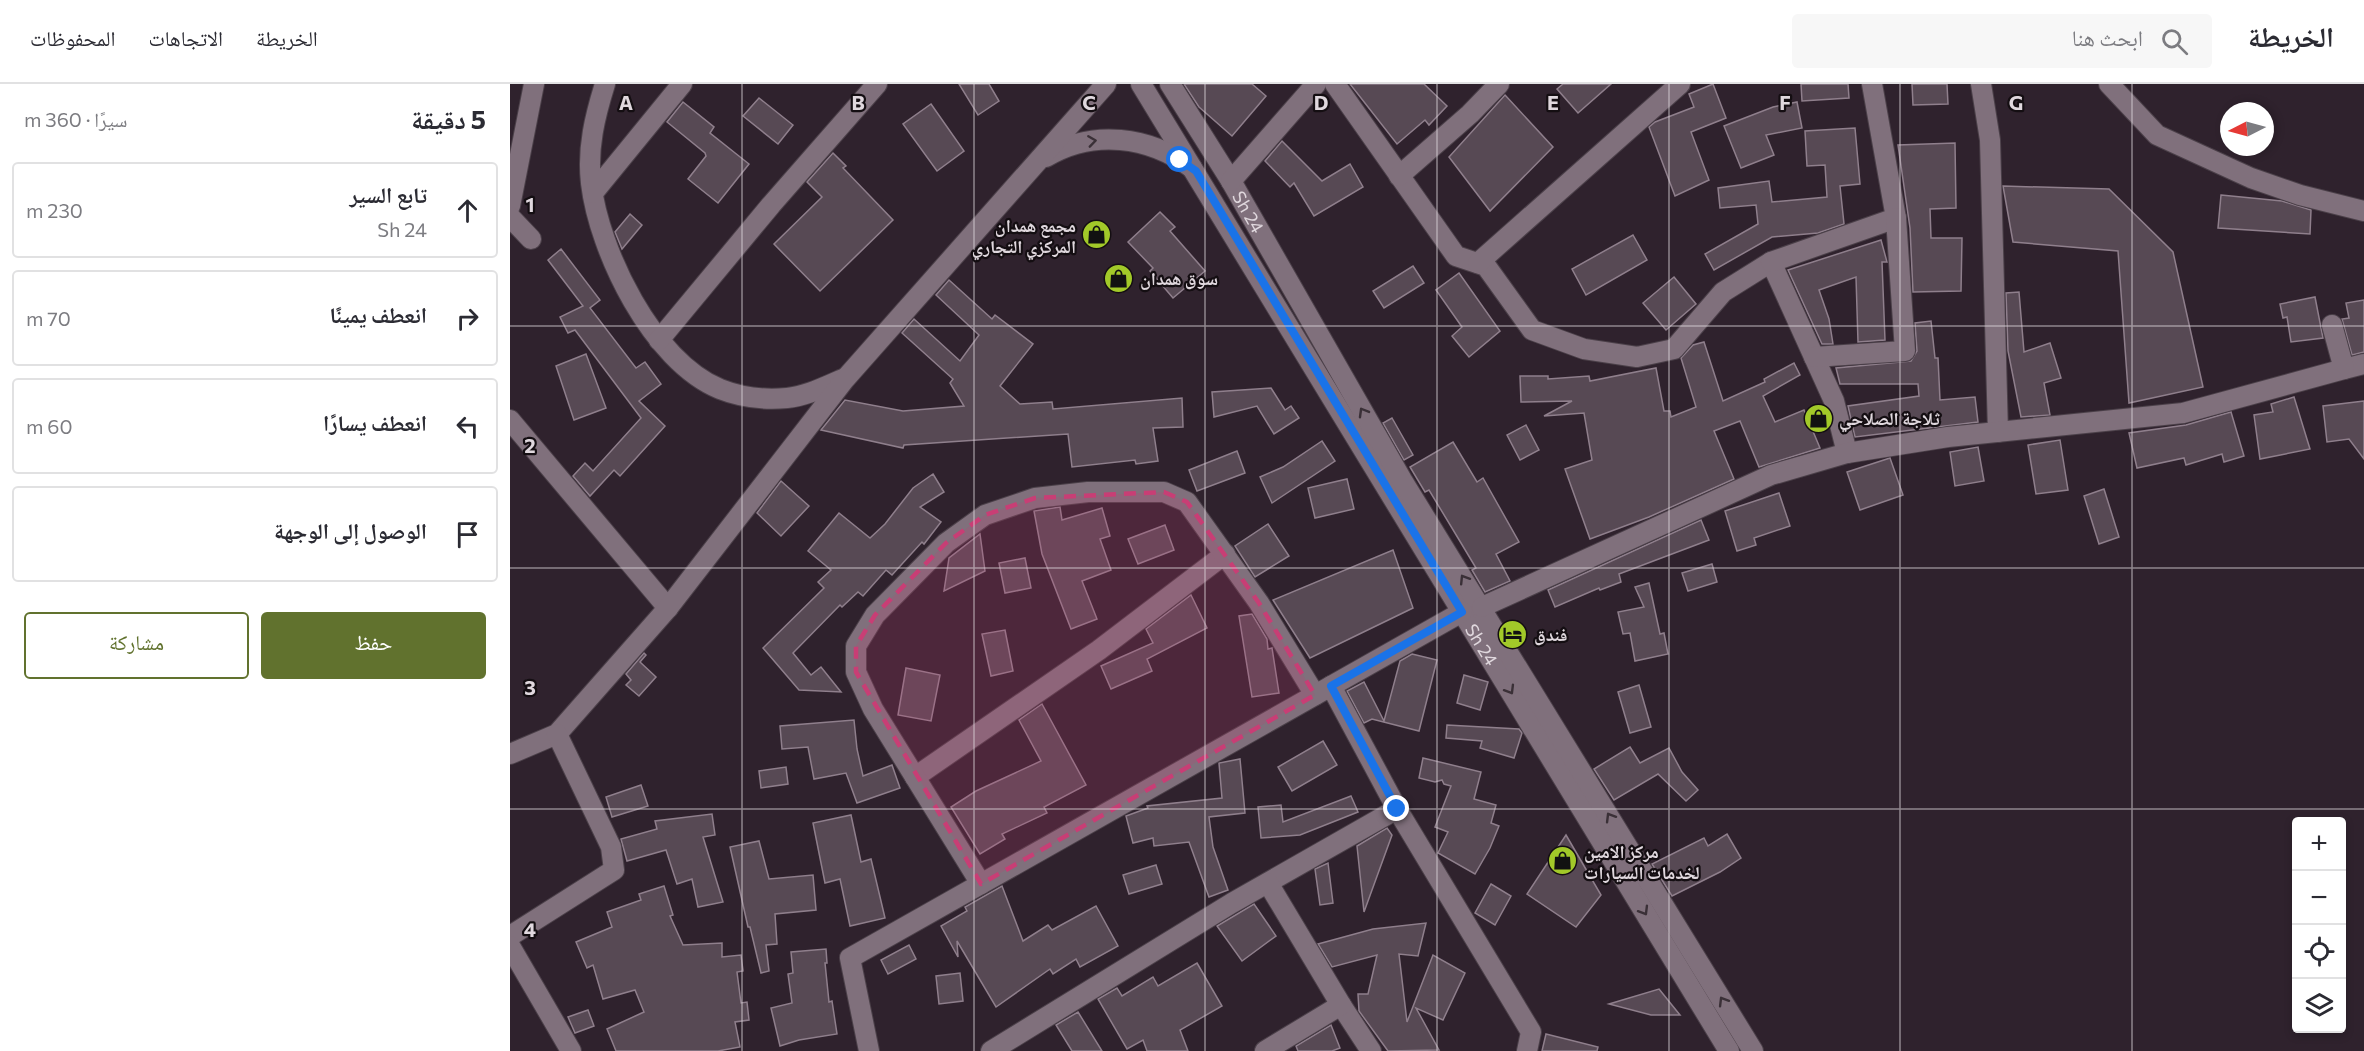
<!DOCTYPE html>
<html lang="ar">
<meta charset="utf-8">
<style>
body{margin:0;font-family:Commissioner,"Noto Naskh Arabic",sans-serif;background:#f7f7f7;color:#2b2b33;direction:rtl}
.controls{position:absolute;right:18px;bottom:18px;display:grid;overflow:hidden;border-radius:6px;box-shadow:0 3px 9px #0003}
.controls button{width:54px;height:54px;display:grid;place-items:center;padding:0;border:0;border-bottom:2px solid #e1e1e2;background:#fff;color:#2b2b33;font:30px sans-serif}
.compass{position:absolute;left:1710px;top:18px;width:54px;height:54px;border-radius:50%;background:#fff;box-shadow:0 3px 9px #0003;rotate:264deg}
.stop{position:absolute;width:18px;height:18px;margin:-14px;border:4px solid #1a73e8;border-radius:50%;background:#fff}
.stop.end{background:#1a73e8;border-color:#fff;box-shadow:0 2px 6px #0008}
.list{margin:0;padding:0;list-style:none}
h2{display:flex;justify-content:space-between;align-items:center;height:78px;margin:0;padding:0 24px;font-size:26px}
h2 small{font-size:20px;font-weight:400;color:#7c7c81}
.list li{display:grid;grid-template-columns:39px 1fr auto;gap:18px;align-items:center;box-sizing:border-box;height:96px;margin:0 12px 12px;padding:0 12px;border:2px solid #e1e1e2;border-radius:6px}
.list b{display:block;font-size:22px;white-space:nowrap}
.list p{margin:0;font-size:20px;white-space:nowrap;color:#7c7c81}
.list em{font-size:20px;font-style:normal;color:#7c7c81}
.actions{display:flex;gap:12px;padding:18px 24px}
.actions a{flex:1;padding:14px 0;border:2px solid #61722e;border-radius:6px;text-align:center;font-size:21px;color:#61722e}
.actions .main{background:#61722e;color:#fff}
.icon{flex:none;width:33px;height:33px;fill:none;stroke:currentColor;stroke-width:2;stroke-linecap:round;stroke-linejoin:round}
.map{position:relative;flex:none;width:1854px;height:967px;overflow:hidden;direction:ltr}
header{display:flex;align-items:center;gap:36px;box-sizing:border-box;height:84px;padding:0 30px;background:#fff;border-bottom:2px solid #e1e1e2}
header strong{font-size:28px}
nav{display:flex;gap:33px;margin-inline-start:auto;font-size:21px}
.search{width:420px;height:54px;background:#f7f7f7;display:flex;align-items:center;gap:15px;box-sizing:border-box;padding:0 21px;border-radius:6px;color:#7c7c81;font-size:22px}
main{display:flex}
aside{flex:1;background:#fff}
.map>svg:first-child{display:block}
.building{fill:#574954;stroke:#8f7f8c;stroke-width:1.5}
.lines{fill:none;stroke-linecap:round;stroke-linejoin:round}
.minor-casing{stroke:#4b4049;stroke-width:22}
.minor{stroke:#80707c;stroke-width:20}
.oneway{stroke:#3a3037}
.route{stroke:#1a73e8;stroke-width:8}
.marked{fill:#c83e75;fill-opacity:0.2;stroke:#c83e75;stroke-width:4.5;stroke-dasharray:12 8;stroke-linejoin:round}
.grid{fill:none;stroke:#e0d8de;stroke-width:1.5;stroke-opacity:0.55}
.labels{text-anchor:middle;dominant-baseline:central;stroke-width:4.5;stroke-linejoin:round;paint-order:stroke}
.street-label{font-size:18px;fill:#e0d8de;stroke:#140e12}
.poi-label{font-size:18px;font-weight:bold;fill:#e0d8de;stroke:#140e12;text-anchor:start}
.grid-label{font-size:20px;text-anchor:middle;font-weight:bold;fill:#e0d8de;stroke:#140e12;stroke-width:4.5;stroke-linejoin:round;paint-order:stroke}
</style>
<header>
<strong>الخريطة</strong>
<div class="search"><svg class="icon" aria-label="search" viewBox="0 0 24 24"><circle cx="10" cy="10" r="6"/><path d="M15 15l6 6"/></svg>ابحث هنا</div>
<nav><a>الخريطة</a><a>الاتجاهات</a><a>المحفوظات</a></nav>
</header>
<main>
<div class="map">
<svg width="1854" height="967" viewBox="0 0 1854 967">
<rect width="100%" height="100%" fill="#2f222d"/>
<g class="building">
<polygon points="449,0 479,0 489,17 468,31"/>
<polygon points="674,0 742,0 756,12 722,52 689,23"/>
<polygon points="840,0 914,0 937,22 919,41 915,36 887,60"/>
<polygon points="1053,0 1101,0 1068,29 1047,5"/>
<polygon points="1203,0 1216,34 1181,48 1199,96 1165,112 1139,43 1145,38 1184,23 1179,10"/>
<polygon points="1291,0 1338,0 1339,14 1292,17"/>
<polygon points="1402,0 1437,0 1438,20 1403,21"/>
<polygon points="995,11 1043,63 980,127 939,73"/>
<polygon points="249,14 283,41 268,60 233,32"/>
<polygon points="173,18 204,43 200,49 239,80 208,119 178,95 196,72 195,69 157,38"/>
<polygon points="1287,18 1292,44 1256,51 1264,71 1231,84 1214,42 1263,23"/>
<polygon points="421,20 454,67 427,87 393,40"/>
<polygon points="1345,44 1350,100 1330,102 1334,140 1308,149 1262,153 1204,186 1195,170 1248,140 1246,121 1210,124 1208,104 1259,97 1262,118 1317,113 1315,81 1297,82 1295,47"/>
<polygon points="772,57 812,97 840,80 853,103 804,132 784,99 780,103 755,77"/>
<polygon points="1445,59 1446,124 1420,125 1421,154 1452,154 1451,207 1403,208 1400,144 1388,61"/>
<polygon points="323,69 336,82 333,84 383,136 310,207 264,160 312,113 297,98"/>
<polygon points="1493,102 1599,105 1663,168 1693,303 1619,319 1608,167 1503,158"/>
<polygon points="1711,111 1772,117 1801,126 1800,150 1708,144"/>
<polygon points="650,128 665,143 660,147 695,187 663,214 640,187 643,184 618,158"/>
<polygon points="120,130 132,141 112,165 105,148"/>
<polygon points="1123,151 1137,176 1076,211 1062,185"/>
<polygon points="1371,156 1377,178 1372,178 1375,256 1348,258 1346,193 1309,206 1319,235 1323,260 1312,260 1278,186"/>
<polygon points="51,165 90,216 80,224 126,284 135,278 151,300 129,317 155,342 110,392 104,386 80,412 63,392 75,379 83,387 131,334 65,246 58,249 50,233 73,222 38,176"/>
<polygon points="903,182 914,199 874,224 863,207"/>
<polygon points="949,189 990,247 959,273 942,252 952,243 926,206"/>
<polygon points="1164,193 1186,220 1156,246 1133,219"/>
<polygon points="439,196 482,235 485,231 523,260 490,302 510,320 542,318 543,325 672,314 673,343 643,344 648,377 626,380 625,376 562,383 558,350 394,361 393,364 311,346 335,316 393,327 454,322 440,299 443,295 392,249 404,235 450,277 469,251 426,211"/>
<polygon points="1509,208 1514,268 1540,259 1551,294 1534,299 1540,331 1511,333 1498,267 1496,209"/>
<polygon points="1805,213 1813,254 1781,258 1777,233 1773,234 1770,220"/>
<polygon points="1854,216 1854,268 1842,271 1832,235 1839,234 1836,219"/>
<polygon points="1421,237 1425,274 1428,274 1430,316 1465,313 1468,338 1345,353 1338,322 1409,312 1408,300 1330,300 1326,284 1401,277 1407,267 1405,239"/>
<polygon points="1194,258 1213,317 1255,298 1254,295 1284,279 1290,291 1253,312 1265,338 1294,326 1310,364 1249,383 1230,337 1204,347 1224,395 1139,433 1080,455 1055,385 1082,376 1074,329 1034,332 1062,317 1011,318 1010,292 1038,292 1038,295 1079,292 1080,297 1146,284 1154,327 1160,327 1161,333 1186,323 1171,274 1183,261"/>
<polygon points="76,270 96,324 64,336 46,282"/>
<polygon points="761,304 775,326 781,322 789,334 764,350 747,322 704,333 702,308"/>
<polygon points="1784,313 1800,365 1750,375 1744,331 1763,328 1761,320"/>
<polygon points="1854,317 1854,375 1839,355 1817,358 1813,322"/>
<polygon points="1721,328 1734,372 1714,378 1712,370 1676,381 1674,374 1627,384 1619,349 1676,341"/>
<polygon points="882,334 903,371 894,376 873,339"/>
<polygon points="1016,341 1029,366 1010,376 997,351"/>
<polygon points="1550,356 1558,406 1526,410 1518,361"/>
<polygon points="812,357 825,377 762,419 750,393 773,383"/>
<polygon points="943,358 967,398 973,394 1009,458 986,470 1000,497 975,508 962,486 966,484 951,459 919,406 915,408 900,383"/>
<polygon points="1468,363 1474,397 1445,402 1440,368"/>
<polygon points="727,367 735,389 687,407 679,386"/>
<polygon points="1380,374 1393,411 1350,426 1337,388"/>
<polygon points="423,390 434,408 410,423 431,438 414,460 412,458 382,491 376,486 353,512 348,508 332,523 330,521 283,569 301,591 311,583 331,608 289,606 253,564 314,504 308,498 321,486 298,467 329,429 360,454 375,440 403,404"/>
<polygon points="837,395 844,425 805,434 798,404"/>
<polygon points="271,397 299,422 271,452 247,429"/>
<polygon points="1594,405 1609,453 1589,460 1574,412"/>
<polygon points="1269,409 1280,442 1244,454 1246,461 1227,467 1215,427"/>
<polygon points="550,423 552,436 592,424 600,452 590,455 601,486 572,497 587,535 561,545 532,470 524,427"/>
<polygon points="1191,436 1199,456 1109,490 1111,498 1090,506 1089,504 1045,523 1038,506"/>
<polygon points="758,440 779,472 745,493 725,462"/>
<polygon points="655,441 664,466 628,480 618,455"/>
<polygon points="470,450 475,487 434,507 439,474"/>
<polygon points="883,466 903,524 800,574 763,516"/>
<polygon points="515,474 521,504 495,509 489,479"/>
<polygon points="1202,480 1207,498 1178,507 1172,489"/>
<polygon points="1139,499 1150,550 1154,549 1158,570 1125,577 1120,549 1113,550 1108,528 1134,523 1125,503"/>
<polygon points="681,511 697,544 637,575 642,587 601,605 591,582 643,559 636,545"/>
<polygon points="742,530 757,555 758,565 762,564 769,609 742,613 729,532"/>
<polygon points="495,546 503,587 481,592 472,550"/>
<polygon points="134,569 136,571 130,578 146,593 129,612 116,601 121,596 116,590"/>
<polygon points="902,570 927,576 909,647 862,635 854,639 837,607 854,598 874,637 890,577"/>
<polygon points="396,584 430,591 421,637 388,631"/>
<polygon points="954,591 978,598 970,626 947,619"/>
<polygon points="1129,601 1141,643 1120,649 1108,608"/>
<polygon points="532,620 576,701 534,723 537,729 492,750 495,755 470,770 441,723 466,707 531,677 509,636"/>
<polygon points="344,636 347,665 353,692 382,681 390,704 347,719 336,689 304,695 298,663 272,665 270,642"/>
<polygon points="937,641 1009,645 1012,649 1004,674 970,664 972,657 936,654"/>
<polygon points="813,657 827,681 782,707 768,683"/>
<polygon points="1120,663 1130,679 1159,664 1172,688 1188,706 1176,717 1148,690 1104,716 1084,685"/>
<polygon points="913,674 971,688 964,715 986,721 981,739 989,742 980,764 965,790 928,769 938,748 925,743 941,702 934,700 932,696 925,698 909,694"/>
<polygon points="730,675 735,729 699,733 703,763 718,806 699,813 679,758 644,762 643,754 623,759 616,732 638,724 637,722 712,714 709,679"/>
<polygon points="276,683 278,700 251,704 249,687"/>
<polygon points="131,701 138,722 102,733 96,713"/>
<polygon points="841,712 848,728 790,751 751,754 748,723 771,721 773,738"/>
<polygon points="202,730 205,751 193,753 213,818 188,823 182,795 167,800 156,766 117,777 111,755 147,745 145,737"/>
<polygon points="341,731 351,778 361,775 375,834 340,842 330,795 315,799 303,739"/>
<polygon points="877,744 882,751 854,828 847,762"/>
<polygon points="1217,750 1231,774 1210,788 1162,812 1142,780 1194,754 1198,762"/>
<polygon points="1056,751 1091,811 1066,843 1017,810"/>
<polygon points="249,757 259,795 303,791 306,826 265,830 267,860 256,861 259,887 251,889 240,843 238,843 220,763"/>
<polygon points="818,779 823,819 810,821 805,785"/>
<polygon points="646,781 652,800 619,810 613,791"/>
<polygon points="981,800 1001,812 985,841 965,829"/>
<polygon points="154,802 163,831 160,832 173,861 212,859 212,873 231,871 233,887 227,888 231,919 237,918 239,936 225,938 230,963 208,967 106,967 97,945 134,928 125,906 93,915 83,881 77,884 66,858 102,843 97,828 131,816 129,810"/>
<polygon points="492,802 513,857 538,841 542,846 586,822 608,862 570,883 566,875 543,890 540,885 486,923 447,857 448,873 431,842 457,827 455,823"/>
<polygon points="744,820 766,852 732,877 707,842"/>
<polygon points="916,839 908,872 889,870 897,938 923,871 955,889 933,936 906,924 929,966 878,967 849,927 848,910 858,910 867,871 822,883 808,860 863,845"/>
<polygon points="399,861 406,875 378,890 371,876"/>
<polygon points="316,865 317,879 315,879 319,918 322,917 327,950 289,956 270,962 261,924 282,919 278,890 283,889 281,868"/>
<polygon points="687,879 712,922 670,946 678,967 637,967 633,956 617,965 588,915 607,904 612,912 643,893 648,902"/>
<polygon points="450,889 453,917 429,920 426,892"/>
<polygon points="1149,905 1170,931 1141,931 1099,920"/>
<polygon points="78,926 84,942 65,949 58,933"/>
<polygon points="568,928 592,967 562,967 546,941"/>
<polygon points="821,941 830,964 822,967 788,967 786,962"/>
<polygon points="1036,950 1088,963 1087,967 1032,967"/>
</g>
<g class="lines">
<defs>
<g id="minor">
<path d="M95,0C85,32 77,64 81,99C89,167 142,277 210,305C230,313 255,316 277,314C297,312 316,302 333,295"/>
<path id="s1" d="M631,0L1219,967"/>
<path id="s2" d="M660,0L721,97L892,396L1243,967"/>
<polyline points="825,0 946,172 976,182 1022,246 1074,265 1127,273 1164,265 1213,208 1261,178 1324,317 1337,369"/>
<polyline points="1471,0 1480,56 1488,348"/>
<polyline points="1599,0 1647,51 1741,94 1790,111 1854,127"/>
<path d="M536,73C583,45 639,52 682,84"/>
<polyline points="889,92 960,30 989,0"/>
<polyline points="721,97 806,0"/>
<polyline points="83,109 172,0"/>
<polyline points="0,122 24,0"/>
<polyline points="0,133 21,155"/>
<polyline points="1261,178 1386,134 1362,0"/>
<polyline points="968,179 1170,0"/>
<polyline points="149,256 261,121 367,0"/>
<polyline points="1304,273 1395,267 1386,134"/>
<polyline points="1834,285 1854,280"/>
<polyline points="0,336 158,524"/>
<polyline points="972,523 1261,391 1337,369 1438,353 1673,329 1834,285 1822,241"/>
<polyline points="821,602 887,725 1021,948 1017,967"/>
<polyline points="0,670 47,650 158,524 335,295 596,0"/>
<polyline points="405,693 589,566 715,470"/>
<polyline points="471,800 363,625 346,588 346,562 365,531 436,459 475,431 525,414 578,408 654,408 677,418 749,519 805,611"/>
<polyline points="0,852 104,786 101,763 47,650"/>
<polyline points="0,862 61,967"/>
<polyline points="831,921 861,967"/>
<polyline points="359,967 340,874 952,528"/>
<polyline points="481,967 722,819 887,725"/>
<polyline points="755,967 831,921 758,799"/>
</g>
</defs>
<use href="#minor" class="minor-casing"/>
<use href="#minor" class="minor"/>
</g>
<defs><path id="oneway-chevron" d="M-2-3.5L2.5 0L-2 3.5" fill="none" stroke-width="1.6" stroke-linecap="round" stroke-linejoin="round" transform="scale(1.5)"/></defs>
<g class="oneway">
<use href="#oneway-chevron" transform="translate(582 57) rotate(-8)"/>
<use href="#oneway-chevron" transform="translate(853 328) rotate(-120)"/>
<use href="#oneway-chevron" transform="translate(954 495) rotate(-122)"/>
<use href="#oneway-chevron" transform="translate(1000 606) rotate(59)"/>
<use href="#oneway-chevron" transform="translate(1100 733) rotate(-121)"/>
<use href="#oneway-chevron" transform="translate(1134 827) rotate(59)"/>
<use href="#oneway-chevron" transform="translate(1213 917) rotate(-121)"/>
</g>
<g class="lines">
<polyline class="route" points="670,76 686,87 952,528 821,602 887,725"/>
</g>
<path class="marked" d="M654,408L677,418L749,519L805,611L471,800L346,588V562L365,531L436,459L475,431L525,414Z"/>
<path class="grid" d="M232,0V967M464,0V967M695,0V967M927,0V967M1159,0V967M1390,0V967M1622,0V967M0,242H1854M0,484H1854M0,725H1854"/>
<defs>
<symbol id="shop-disc" viewBox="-11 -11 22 22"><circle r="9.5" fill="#a2c929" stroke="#140e12"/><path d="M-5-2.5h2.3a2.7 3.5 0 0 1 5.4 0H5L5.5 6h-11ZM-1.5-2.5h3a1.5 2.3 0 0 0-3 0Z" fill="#111"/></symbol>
<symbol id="hotel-disc" viewBox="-11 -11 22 22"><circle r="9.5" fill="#a2c929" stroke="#140e12"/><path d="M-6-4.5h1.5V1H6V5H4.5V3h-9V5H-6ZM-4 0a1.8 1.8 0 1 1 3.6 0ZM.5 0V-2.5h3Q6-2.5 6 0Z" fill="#111"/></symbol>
</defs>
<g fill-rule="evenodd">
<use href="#shop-disc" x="570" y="134" width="33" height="33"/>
<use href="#shop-disc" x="592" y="178" width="33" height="33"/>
<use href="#shop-disc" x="1292" y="318" width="33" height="33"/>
<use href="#hotel-disc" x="986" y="534" width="33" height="33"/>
<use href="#shop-disc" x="1036" y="760" width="33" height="33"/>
</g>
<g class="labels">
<g class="street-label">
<text stroke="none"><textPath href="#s2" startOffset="150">Sh 24</textPath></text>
<text stroke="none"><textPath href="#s1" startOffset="656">Sh 24</textPath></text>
</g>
<g class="poi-label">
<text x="566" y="141" text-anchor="end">مجمع همدان<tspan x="566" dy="21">المركزي التجاري</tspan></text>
<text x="630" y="194">سوق همدان</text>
<text x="1329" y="334">ثلاجة الصلاحي</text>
<text x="1024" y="550">فندق</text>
<text x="1074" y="767">مركز الامين<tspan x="1074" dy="21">لخدمات السيارات</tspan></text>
</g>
</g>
<g class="grid-label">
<text x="116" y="26">A</text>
<text x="348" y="26">B</text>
<text x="579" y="26">C</text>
<text x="811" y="26">D</text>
<text x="1043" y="26">E</text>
<text x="1275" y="26">F</text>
<text x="1506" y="26">G</text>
<text x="20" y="128">1</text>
<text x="20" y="369">2</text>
<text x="20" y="611">3</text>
<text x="20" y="853">4</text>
</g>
</svg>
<div class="controls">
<button>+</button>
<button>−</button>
<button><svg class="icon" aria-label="locate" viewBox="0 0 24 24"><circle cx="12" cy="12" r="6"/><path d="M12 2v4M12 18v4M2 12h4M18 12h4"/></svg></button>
<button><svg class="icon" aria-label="layers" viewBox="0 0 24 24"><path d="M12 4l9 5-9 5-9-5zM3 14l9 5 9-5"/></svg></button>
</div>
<svg class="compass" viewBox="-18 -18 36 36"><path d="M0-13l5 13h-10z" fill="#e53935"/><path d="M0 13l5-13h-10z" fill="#7c7c81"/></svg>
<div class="stop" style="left:670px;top:76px"></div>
<div class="stop end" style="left:887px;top:725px"></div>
</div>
<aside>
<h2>5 دقيقة<small>سيرًا · 360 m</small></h2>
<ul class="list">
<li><svg class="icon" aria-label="ahead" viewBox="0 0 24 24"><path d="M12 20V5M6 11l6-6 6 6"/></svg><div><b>تابع السير</b><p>Sh 24</p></div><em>230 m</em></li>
<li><svg class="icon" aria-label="right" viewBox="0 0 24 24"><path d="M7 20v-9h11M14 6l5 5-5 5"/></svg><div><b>انعطف يمينًا</b></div><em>70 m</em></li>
<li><svg class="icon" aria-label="left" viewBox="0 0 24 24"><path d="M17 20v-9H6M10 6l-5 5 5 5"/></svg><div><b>انعطف يسارًا</b></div><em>60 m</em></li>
<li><svg class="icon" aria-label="arrive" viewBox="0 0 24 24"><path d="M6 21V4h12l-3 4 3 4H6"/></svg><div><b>الوصول إلى الوجهة</b></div></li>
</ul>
<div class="actions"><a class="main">حفظ</a><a>مشاركة</a></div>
</aside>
</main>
